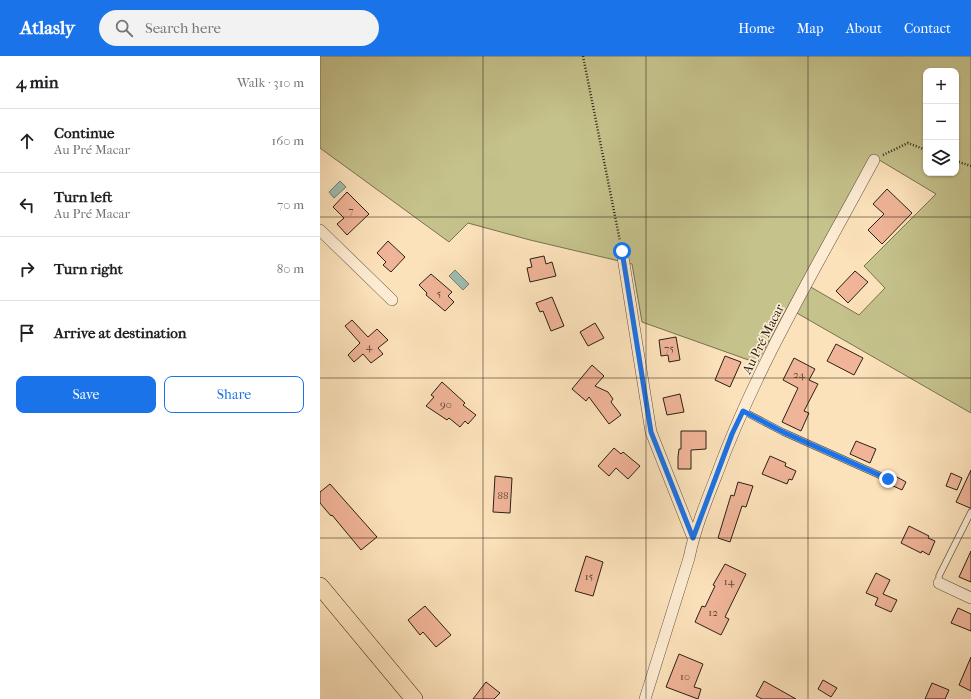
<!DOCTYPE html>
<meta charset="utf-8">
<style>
body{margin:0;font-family:"IM FELL French Canon",serif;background:#f2f2f2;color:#202124}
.controls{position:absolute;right:12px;top:12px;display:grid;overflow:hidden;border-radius:8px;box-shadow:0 1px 3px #0004}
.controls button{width:36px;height:36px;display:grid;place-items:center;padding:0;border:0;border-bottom:1px solid #e0e0e0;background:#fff;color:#202124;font:20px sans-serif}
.stop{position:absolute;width:12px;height:12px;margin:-9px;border:3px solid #1a73e8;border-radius:50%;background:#fff}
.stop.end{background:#1a73e8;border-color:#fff;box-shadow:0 1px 4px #0008}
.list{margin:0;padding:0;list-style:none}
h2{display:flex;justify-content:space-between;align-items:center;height:52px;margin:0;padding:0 16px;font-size:17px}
h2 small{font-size:13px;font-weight:400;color:#757577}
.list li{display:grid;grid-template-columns:26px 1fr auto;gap:12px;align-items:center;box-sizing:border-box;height:64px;padding:0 16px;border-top:1px solid #e0e0e0}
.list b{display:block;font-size:15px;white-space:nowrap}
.list p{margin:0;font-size:13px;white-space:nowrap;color:#757577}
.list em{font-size:13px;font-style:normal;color:#757577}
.actions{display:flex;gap:8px;padding:12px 16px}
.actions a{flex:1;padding:9px 0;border:1px solid #1a73e8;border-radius:8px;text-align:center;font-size:14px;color:#1a73e8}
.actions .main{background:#1a73e8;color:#fff}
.icon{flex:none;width:22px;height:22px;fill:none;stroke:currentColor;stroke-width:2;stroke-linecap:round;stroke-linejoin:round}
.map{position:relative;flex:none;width:651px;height:643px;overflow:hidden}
header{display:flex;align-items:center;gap:24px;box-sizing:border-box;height:56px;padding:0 20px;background:#1a73e8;color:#fff}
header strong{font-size:19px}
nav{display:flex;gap:22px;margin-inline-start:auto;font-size:14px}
.search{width:280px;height:36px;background:#f2f2f2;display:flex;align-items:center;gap:10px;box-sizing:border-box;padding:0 14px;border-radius:22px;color:#757577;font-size:15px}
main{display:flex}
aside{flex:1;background:#fff}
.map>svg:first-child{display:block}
.green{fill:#c5c28c;stroke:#787251;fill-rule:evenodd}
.water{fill:#9fbeb0;stroke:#717f72}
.building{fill:#f0b498;stroke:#2b2116}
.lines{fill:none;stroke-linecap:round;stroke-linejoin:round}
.lane-casing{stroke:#5f513f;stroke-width:7}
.street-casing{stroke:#5f513f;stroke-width:12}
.primary-casing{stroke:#2b2116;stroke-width:18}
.path{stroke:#2b2116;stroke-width:2.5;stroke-dasharray:1 2;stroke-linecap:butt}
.lane{stroke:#fdecd3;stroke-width:5.5}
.street{stroke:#fdecd3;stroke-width:11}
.primary{stroke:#fce2bb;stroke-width:17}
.route{stroke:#1a73e8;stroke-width:5}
.grid{fill:none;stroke:#2b2116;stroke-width:1;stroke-opacity:0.55}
.labels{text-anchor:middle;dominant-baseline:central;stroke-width:3.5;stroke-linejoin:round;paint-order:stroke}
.number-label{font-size:11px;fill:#5c4636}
.street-label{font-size:13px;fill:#2b2116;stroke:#fdecd3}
</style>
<header>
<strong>Atlasly</strong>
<div class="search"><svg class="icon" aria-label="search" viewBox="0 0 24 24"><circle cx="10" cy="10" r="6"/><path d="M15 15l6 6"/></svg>Search here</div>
<nav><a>Home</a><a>Map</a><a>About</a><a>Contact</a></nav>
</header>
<main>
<aside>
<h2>4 min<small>Walk · 310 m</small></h2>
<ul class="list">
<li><svg class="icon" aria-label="ahead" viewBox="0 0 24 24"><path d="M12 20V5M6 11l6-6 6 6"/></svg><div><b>Continue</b><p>Au Pré Macar</p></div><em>160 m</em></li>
<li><svg class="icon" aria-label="left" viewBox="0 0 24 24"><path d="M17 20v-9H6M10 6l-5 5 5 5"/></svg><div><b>Turn left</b><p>Au Pré Macar</p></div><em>70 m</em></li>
<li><svg class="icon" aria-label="right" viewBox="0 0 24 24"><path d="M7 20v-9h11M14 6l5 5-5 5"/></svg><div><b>Turn right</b></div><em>80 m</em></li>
<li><svg class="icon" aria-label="arrive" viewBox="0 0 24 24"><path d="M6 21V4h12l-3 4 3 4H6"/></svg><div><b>Arrive at destination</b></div></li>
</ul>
<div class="actions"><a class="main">Save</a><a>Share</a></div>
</aside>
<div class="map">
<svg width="651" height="643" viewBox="0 0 651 643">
<rect width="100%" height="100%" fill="#fce2bb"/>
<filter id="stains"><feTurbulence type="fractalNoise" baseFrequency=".005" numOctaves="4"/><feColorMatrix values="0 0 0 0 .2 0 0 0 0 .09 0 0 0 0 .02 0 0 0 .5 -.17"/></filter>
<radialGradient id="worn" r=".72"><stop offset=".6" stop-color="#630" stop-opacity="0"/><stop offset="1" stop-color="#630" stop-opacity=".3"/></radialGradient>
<path class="green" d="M0,0H651V357L475,256L489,230L539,259L565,232L544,210L616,138L551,99L437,307L322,266L312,208L210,184L148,167L129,186L0,92ZM606,15H636V117H606Z"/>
<g class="water">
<polygon points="20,125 26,131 14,142 9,136"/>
<polygon points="135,214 149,228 143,234 129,220"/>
</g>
<g class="building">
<polygon points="567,133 592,157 562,188 548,174 564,158 553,148"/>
<polygon points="27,136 49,158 27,179 17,168 24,162 13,151"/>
<polygon points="68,185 85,201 71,216 63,209 66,206 57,197"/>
<polygon points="224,200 226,208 232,206 236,220 210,226 207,212 212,211 210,203"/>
<polygon points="535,215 548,226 528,247 516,235"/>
<polygon points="111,218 132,236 128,240 134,246 125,255 106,239 107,237 99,229"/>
<polygon points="232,241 244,270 231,275 223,255 220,256 216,247"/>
<polygon points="32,264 48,281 57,273 68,284 58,292 63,298 51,307 43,298 34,306 28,299 40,287 25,270"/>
<polygon points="275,267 284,282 268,290 260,276"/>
<polygon points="356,281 360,304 349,306 348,299 341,300 339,284"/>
<polygon points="516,288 543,302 534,319 507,305"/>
<polygon points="405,300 421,306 410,331 395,324"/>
<polygon points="474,302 495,313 489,324 498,328 484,355 489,357 481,375 462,366 478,332 463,324"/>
<polygon points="272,309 284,320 275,330 288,336 293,343 291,346 301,359 289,368 269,341 266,345 252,333"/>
<polygon points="122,326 145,347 143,349 156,359 148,368 145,365 140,371 129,362 127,364 106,350 114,341 111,339"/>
<polygon points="360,338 364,356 347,359 343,342"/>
<polygon points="361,375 386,375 386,393 371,394 371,413 358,413 358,401 359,393 361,393"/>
<polygon points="536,385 556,393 550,407 530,398"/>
<polygon points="294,392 301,398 303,396 320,410 308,423 296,412 289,420 278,410"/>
<polygon points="450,400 466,407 465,410 476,415 472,424 469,423 467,428 442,418"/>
<polygon points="651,414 651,452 650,452 636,446"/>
<polygon points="631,417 642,422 637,434 626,430"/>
<polygon points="175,420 192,422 190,457 173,456"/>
<polygon points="575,420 586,426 582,434 571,429"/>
<polygon points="418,426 433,430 426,451 422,450 410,486 398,482 411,439 414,440"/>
<polygon points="10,428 57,481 41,494 12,459 11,460 0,447 0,436"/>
<polygon points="589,470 609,480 608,482 615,485 609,499 602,495 601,497 581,487"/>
<polygon points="651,495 651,526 639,521"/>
<polygon points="266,500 283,506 273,540 255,535"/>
<polygon points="405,508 426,518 405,561 409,563 401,579 375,566 382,550 385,551 395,530 393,529"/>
<polygon points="556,517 570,524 563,538 577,544 571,556 555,549 558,542 546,537"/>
<polygon points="105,550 131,579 116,591 103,576 100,579 88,564"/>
<polygon points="638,552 651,558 651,575 631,567"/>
<polygon points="359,598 383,608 374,631 381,633 378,643 346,631"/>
<polygon points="651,601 651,635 639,629"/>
<polygon points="503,624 517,632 511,641 498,633"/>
<polygon points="444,625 476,643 442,643 436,640"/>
<polygon points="166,626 180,637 174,643 153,643"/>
<polygon points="612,627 629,634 625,643 605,643"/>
</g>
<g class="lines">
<defs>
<g id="lane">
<polyline points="423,355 463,376 568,423"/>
<polyline points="619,527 619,520 651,456"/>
</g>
<g id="street">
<polyline points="0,174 72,244"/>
<polyline points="302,195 331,376 373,482"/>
<polyline points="619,527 651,542"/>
<path d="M325,643L369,502C375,473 386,446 397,418C437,309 499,207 554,104"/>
</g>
<polyline id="primary" points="0,530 94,643"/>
</defs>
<use href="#lane" class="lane-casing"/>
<use href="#street" class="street-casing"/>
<use href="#primary" class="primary-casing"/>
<g class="path">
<polyline points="263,0 300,185"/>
<polyline points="563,99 588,87 606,94"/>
<polyline points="636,105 651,110"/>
</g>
<use href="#lane" class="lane"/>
<use href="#street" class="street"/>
<use href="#primary" class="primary"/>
</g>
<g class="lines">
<polyline class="route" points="302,195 331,376 373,482 412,378 423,355 463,376 568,423"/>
</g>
<path class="grid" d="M163,0V643M326,0V643M488,0V643M0,161H651M0,322H651M0,482H651"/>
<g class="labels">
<g class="number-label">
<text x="31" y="154">7</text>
<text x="119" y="237">5</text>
<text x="49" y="290">4</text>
<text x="349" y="292">75</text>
<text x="479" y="318">24</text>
<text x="126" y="348">90</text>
<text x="183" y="439">88</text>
<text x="269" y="520">15</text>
<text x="409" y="525">14</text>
<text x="393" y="556">12</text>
<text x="365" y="620">10</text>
</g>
<g class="street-label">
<text transform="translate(443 283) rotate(-63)">Au Pré Macar</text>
</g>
</g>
<rect width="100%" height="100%" filter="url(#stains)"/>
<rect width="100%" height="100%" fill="url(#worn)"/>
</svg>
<div class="controls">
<button>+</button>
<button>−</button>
<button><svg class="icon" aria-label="layers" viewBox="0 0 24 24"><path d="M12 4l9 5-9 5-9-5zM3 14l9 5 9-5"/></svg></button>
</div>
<div class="stop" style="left:302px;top:195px"></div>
<div class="stop end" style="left:568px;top:423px"></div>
</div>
</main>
